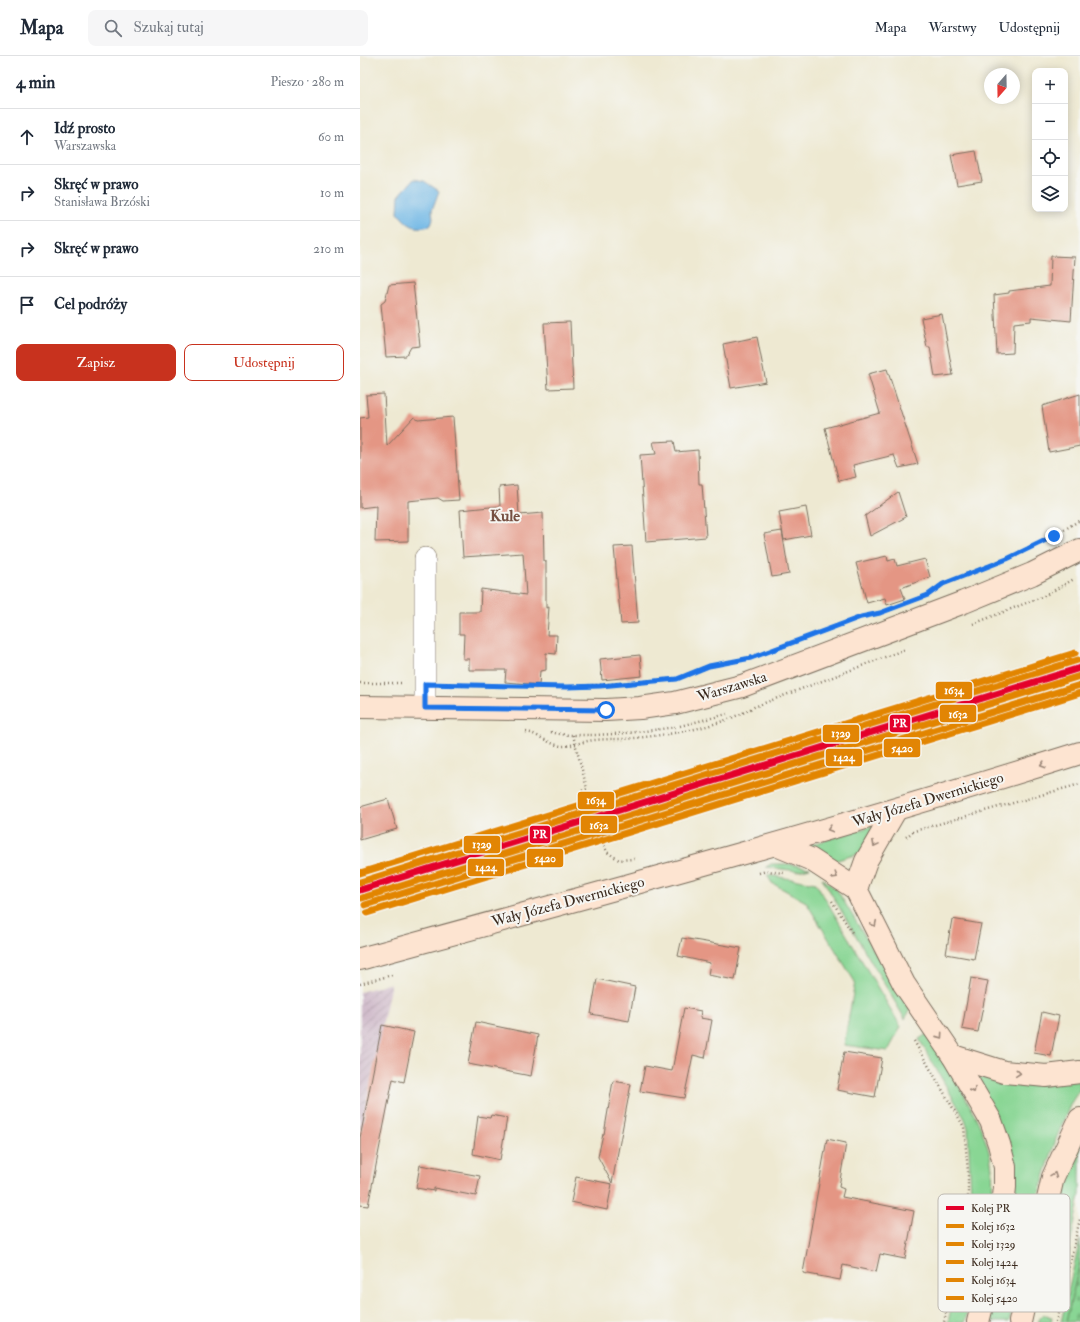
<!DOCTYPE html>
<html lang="pl">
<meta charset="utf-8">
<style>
body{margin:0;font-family:"IM FELL Double Pica",serif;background:#f6f6f7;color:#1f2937}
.controls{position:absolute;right:12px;top:12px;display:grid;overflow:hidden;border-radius:8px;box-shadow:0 2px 10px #0003}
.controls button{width:36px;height:36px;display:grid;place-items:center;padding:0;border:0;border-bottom:1px solid #e0e1e3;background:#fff;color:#1f2937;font:20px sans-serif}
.compass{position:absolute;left:624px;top:12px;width:36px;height:36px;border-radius:50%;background:#fff;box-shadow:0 2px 10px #0003;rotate:200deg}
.stop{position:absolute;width:12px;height:12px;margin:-9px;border:3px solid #1a73e8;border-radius:50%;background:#fff}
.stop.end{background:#1a73e8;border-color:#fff;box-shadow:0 1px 4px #0008}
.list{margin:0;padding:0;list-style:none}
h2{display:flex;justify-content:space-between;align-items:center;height:52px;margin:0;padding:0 16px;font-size:17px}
h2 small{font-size:13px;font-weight:400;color:#747a83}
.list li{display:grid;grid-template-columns:26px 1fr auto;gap:12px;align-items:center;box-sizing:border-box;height:56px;padding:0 16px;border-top:1px solid #e0e1e3}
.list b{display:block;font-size:15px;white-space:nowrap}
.list p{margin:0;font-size:13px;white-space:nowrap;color:#747a83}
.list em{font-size:13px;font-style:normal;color:#747a83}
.actions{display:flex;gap:8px;padding:12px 16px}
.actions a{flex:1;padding:9px 0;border:1px solid #c8321e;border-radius:8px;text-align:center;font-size:14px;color:#c8321e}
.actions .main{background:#c8321e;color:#fff}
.icon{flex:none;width:22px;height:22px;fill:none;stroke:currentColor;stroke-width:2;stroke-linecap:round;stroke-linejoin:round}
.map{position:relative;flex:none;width:720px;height:1266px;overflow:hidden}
header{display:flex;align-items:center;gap:24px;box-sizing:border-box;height:56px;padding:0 20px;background:#fff;border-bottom:1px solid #e0e1e3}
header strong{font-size:19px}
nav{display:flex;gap:22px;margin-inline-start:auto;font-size:14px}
.search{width:280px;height:36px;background:#f6f6f7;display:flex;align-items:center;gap:10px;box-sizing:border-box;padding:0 14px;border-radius:8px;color:#747a83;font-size:15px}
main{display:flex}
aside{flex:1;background:#fff}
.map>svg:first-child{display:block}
.industrial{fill:url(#industrial-furrows)}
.grass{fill:#89d694;stroke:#628059}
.cemetery{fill:url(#cemetery-stones);stroke:#628059}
.water{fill:#6db6e5;stroke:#547082}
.building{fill:#e49684}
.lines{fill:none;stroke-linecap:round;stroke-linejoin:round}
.street-casing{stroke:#7a6d5d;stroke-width:22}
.secondary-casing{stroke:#7a6d5d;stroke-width:24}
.path{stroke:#7a6d5d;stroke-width:2.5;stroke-dasharray:1 3;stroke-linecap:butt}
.street{stroke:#fff;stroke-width:21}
.secondary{stroke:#fde4d1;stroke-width:22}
.rail-1-casing{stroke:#f6f6f2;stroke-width:10}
.rail-2-casing{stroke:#f6f6f2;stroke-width:10}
.rail-3-casing{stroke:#f6f6f2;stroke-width:10}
.rail-4-casing{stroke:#f6f6f2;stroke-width:10}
.rail-5-casing{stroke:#f6f6f2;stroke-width:10}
.rail-6-casing{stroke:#f6f6f2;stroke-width:10}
.rail-1{stroke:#e4002b;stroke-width:7}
.rail-2{stroke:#e28504;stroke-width:7}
.rail-3{stroke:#e28504;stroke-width:7}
.rail-4{stroke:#e28504;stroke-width:7}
.rail-5{stroke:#e28504;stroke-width:7}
.rail-6{stroke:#e28504;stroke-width:7}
.oneway{stroke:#9c8778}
.route{stroke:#1a73e8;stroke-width:5}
.labels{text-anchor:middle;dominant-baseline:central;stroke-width:4;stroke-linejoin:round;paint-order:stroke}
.street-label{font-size:15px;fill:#3b2a1e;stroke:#f6f6f2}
.neighbourhood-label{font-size:16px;font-weight:bold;fill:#765042;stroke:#f6f6f2}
.key{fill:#f6f6f2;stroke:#beb9b2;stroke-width:1}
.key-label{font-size:11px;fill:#3b2a1e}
.line-badge{stroke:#f6f6f2;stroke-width:1.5}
.badge-label{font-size:11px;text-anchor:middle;font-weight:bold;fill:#fff}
</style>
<header>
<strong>Mapa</strong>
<div class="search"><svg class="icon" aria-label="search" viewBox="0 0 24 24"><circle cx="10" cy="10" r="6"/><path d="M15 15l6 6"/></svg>Szukaj tutaj</div>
<nav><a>Mapa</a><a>Warstwy</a><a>Udostępnij</a></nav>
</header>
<main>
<aside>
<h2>4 min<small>Pieszo · 280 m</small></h2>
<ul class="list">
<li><svg class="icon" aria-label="ahead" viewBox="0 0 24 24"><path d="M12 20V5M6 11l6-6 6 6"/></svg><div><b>Idź prosto</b><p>Warszawska</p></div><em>60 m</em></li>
<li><svg class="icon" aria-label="right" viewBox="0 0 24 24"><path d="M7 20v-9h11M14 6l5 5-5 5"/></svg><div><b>Skręć w prawo</b><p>Stanisława Brzóski</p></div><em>10 m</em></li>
<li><svg class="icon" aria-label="right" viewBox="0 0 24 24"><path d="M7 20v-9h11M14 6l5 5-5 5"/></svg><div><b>Skręć w prawo</b></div><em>210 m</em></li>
<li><svg class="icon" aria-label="arrive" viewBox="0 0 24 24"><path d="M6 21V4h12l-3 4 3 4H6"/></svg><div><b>Cel podróży</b></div></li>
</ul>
<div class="actions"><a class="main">Zapisz</a><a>Udostępnij</a></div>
</aside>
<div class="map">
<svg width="720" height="1266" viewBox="0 0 720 1266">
<defs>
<pattern id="industrial-furrows" width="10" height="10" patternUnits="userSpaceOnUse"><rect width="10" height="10" fill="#d1bdcc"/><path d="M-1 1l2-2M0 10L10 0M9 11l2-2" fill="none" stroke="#ab9aa5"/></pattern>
<pattern id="cemetery-stones" width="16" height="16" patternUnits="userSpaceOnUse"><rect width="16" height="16" fill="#89d694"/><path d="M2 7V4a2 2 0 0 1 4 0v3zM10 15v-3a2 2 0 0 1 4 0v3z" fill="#77b87f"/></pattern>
</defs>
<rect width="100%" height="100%" fill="#f6f6f2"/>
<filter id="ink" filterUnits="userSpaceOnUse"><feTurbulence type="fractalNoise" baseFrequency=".025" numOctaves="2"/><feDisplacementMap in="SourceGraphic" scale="8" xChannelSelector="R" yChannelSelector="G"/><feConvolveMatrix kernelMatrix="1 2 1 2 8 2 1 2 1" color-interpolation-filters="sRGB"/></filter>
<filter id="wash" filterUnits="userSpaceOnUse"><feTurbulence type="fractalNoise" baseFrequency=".012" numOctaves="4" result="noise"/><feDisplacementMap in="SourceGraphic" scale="16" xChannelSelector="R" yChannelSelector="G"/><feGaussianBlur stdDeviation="0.9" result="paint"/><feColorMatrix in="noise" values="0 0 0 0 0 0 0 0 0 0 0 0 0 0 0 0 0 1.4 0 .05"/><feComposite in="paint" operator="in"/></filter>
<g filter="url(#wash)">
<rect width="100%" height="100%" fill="#eee9d2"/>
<polygon class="industrial" points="31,927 0,1077 0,936"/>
<g class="grass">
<polygon points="519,768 501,797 471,806 440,792"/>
<polygon points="411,808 429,808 450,812 438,815 406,811"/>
<polygon points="407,819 456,827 541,971 528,995 484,989 495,926 446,846 412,827"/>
<polygon points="462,822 477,834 550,954 545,963"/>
<path d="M567,978C589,1016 618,1054 629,1096C638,1130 628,1165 621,1198C615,1221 610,1243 605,1266H588L612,1160L608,1072L605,1063L559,983Z"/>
<polygon points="616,1016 654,1028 672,1029 720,1021 720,1033 711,1047 696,1083 680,1134 649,1266 628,1266 652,1161 655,1130 616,1023"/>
<polygon points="720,1084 720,1138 708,1200 698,1198 699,1158 712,1104"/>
<polygon points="720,1183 720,1207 706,1266 701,1266"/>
<polygon points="682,1259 692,1261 691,1266 678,1266"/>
</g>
<polygon class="cemetery" points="720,1207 720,1266 706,1266"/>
<path class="water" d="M54,123L64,125L79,135L72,154L73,163L70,170C53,174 48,169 38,157L39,140Z"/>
<g id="blocks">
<g class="building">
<polygon points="616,95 622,125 597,129 591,99"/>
<polygon points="691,200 715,201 711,265 671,261 671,265 654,267 653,297 637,298 634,239 649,237 649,235 690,230"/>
<polygon points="53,227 60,290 51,291 46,300 26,301 21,248 25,245 29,229"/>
<polygon points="582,258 593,319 575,321 570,291 567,291 561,262"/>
<polygon points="210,266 213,332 188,333 184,267"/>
<polygon points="397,281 406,326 371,332 363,288"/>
<polygon points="527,313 558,408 539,412 534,399 493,409 496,421 479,425 465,372 520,357 508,318"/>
<polygon points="24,338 27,390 54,361 58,364 93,361 99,444 83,445 78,442 48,445 48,485 15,486 16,450 0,452 0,362 8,361 6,339"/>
<polygon points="720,338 720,390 689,396 682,350"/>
<polygon points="314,385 316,396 338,394 339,428 342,428 346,481 286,486 280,399 296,398 293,386"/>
<polygon points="157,429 159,459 183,457 184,505 186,505 186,552 189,551 187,579 197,579 196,598 186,597 186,614 180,615 179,629 145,626 146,614 109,614 109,603 103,603 104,578 99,578 99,556 120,556 121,533 166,539 163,497 103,501 100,454 140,450 139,431"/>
<polygon points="538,436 546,461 510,480 505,460"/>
<polygon points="446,451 451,479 424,484 419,456"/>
<polygon points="422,475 429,518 412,521 404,478"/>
<polygon points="272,490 278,567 261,568 254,491"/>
<polygon points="527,500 528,505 535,503 537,510 565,503 570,521 541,532 545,543 527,549 525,542 507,547 496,507"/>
<polygon points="280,599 282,620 242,624 240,603"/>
<polygon points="28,743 37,773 0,784 0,751"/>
<polygon points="592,863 621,868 614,903 586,898"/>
<polygon points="322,882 381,892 375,924 348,919 350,907 318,900"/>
<polygon points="611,922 628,925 618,976 602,973"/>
<polygon points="237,923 275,931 269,965 231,958"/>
<polygon points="324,952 341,955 340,962 352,964 345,1002 333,999 324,1042 280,1035 285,1010 312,1015"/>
<polygon points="682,956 699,960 691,1000 674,997"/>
<polygon points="116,966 178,979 171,1020 108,1008"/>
<polygon points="22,969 54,976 44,1026 33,1023 8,1150 0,1149 0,1082"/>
<polygon points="484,996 522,1002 515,1041 477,1034"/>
<polygon points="253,1025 271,1028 252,1127 238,1101 243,1078 244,1078"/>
<polygon points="131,1059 147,1062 140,1104 113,1098 118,1060 130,1062"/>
<polygon points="467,1083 486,1087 479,1131 484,1133 482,1141 554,1155 545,1203 520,1198 516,1216 483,1209 480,1224 443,1217"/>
<polygon points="60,1109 120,1120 116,1140 74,1132 74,1135 56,1132"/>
<polygon points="216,1121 252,1128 247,1154 211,1146"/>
</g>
</g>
</g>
<g filter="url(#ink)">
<use href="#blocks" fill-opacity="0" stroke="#7a6d5d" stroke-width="1"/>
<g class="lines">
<defs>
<polyline id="street" points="65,652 65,502"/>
<g id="secondary">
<polyline points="0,651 246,654 280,652 315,647 382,630 604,546 672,518 720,494"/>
<polyline points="535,755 506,805 496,833 544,928 593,1000 631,1065 639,1088 645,1111 645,1131 640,1179 618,1266"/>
<polyline points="416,789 450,803 496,833"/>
<path d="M0,903C241,837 482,772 720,697"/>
<polyline points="593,1000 644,1016 686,1020 720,1016"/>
<polyline points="660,1266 693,1121 720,1063"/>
</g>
</defs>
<use href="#street" class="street-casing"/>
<use href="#secondary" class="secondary-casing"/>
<g class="path">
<polyline points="647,503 694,480 720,464"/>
<polyline points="579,531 583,528 641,505"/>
<polyline points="613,568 684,540 714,523"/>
<polyline points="320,622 349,610 390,602"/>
<polyline points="0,627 43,627"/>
<polyline points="86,628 103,629"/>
<polyline points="228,630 313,623"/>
<polyline points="320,670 367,658"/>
<path d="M166,676L171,677C179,680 194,690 202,690C213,690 223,685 235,684C245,683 255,683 265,683C308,679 356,673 394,651L546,593"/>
<path d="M191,676C205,680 219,679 234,679C262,678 288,675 315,671"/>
<polyline points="213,679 227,733 221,735 222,740 229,738 239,774 231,776 233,781 240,779 247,796 259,804 275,803"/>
<polyline points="546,781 554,775 720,728"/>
<polyline points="399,817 407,815 424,817"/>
<polyline points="472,845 493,878"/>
<polyline points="0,928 32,919"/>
<polyline points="554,985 604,1071 608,1116 608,1159 584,1266"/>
<polyline points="696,1266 720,1163"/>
</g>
<use href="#street" class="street"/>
<use href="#secondary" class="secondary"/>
<defs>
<polyline id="rail-1" points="0,834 720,612"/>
<polyline id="rail-2" points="2,842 720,620"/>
<polyline id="rail-3" points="0,826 718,604"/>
<polyline id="rail-4" points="5,849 720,629"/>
<polyline id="rail-5" points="0,817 715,597"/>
<polyline id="rail-6" points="7,857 720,637"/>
</defs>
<use href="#rail-1" class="rail-1-casing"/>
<use href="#rail-2" class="rail-2-casing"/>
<use href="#rail-3" class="rail-3-casing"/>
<use href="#rail-4" class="rail-4-casing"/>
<use href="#rail-5" class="rail-5-casing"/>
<use href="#rail-6" class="rail-6-casing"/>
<use href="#rail-1" class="rail-1"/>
<use href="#rail-2" class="rail-2"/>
<use href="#rail-3" class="rail-3"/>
<use href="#rail-4" class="rail-4"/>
<use href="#rail-5" class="rail-5"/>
<use href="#rail-6" class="rail-6"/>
</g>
<defs><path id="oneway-chevron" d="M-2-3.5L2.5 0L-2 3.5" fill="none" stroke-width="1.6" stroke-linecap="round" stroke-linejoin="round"/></defs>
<g class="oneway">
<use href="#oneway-chevron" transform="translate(683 709) rotate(163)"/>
<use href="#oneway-chevron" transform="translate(470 773) rotate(164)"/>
<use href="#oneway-chevron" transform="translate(515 788) rotate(118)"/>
<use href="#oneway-chevron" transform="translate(475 820) rotate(32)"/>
<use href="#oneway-chevron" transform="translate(514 868) rotate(64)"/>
<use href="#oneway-chevron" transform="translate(580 980) rotate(55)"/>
<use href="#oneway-chevron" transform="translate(658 1017) rotate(5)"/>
<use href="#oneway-chevron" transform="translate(613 1034) rotate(60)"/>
<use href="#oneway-chevron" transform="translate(694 1119) rotate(-69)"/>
</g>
</g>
<g class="lines" filter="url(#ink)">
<polyline class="route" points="246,654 65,652 65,628 207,631 240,630 317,623 349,610 391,602 501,561 520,557 568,539 583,528 647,503 694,480"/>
</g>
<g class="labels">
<g class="street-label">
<text transform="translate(372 631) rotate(-17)">Warszawska</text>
<text transform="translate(568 744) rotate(-17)">Wały Józefa Dwernickiego</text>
<text transform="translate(208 846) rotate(-15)">Wały Józefa Dwernickiego</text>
</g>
<g class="neighbourhood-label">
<text x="145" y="460">Kule</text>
</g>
</g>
<rect x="578" y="1138" width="132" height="118" rx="6" class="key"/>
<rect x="586" y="1150" width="18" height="4" fill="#e4002b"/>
<rect x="586" y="1168" width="18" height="4" fill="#e28504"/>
<rect x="586" y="1186" width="18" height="4" fill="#e28504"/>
<rect x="586" y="1204" width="18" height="4" fill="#e28504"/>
<rect x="586" y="1222" width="18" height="4" fill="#e28504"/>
<rect x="586" y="1240" width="18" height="4" fill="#e28504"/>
<g class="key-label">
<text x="611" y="1156">Kolej PR</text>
<text x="611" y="1174">Kolej 1632</text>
<text x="611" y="1192">Kolej 1329</text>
<text x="611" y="1210">Kolej 1424</text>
<text x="611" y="1228">Kolej 1634</text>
<text x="611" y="1246">Kolej 5420</text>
</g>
<g class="line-badge">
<rect x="575" y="625" width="38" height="19" rx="4" fill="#e28504"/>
<rect x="579" y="648" width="38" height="19" rx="4" fill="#e28504"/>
<rect x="529" y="658" width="22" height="19" rx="4" fill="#e4002b"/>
<rect x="462" y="668" width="38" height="19" rx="4" fill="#e28504"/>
<rect x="523" y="682" width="38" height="20" rx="4" fill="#e28504"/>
<rect x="465" y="692" width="38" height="19" rx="4" fill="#e28504"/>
<rect x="217" y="735" width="38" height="19" rx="4" fill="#e28504"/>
<rect x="220" y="759" width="38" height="19" rx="4" fill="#e28504"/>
<rect x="169" y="769" width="22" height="19" rx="4" fill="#e4002b"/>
<rect x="103" y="779" width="38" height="19" rx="4" fill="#e28504"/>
<rect x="166" y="792" width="38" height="20" rx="4" fill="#e28504"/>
<rect x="107" y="802" width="38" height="19" rx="4" fill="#e28504"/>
</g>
<g class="badge-label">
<text x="594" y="638">1634</text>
<text x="598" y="662">1632</text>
<text x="540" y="671">PR</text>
<text x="481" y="681">1329</text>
<text x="542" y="696">5420</text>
<text x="484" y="705">1424</text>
<text x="236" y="748">1634</text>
<text x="239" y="773">1632</text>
<text x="180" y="782">PR</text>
<text x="122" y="792">1329</text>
<text x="185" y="806">5420</text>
<text x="126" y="815">1424</text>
</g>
</svg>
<div class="controls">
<button>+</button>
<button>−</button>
<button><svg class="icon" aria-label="locate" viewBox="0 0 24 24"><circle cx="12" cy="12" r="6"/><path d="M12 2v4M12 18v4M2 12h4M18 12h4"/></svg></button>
<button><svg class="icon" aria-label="layers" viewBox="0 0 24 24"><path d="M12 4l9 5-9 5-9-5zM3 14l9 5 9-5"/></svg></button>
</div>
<svg class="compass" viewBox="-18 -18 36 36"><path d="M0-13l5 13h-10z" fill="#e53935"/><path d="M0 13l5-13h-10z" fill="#747a83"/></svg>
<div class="stop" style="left:246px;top:654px"></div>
<div class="stop end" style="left:694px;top:480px"></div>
</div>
</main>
